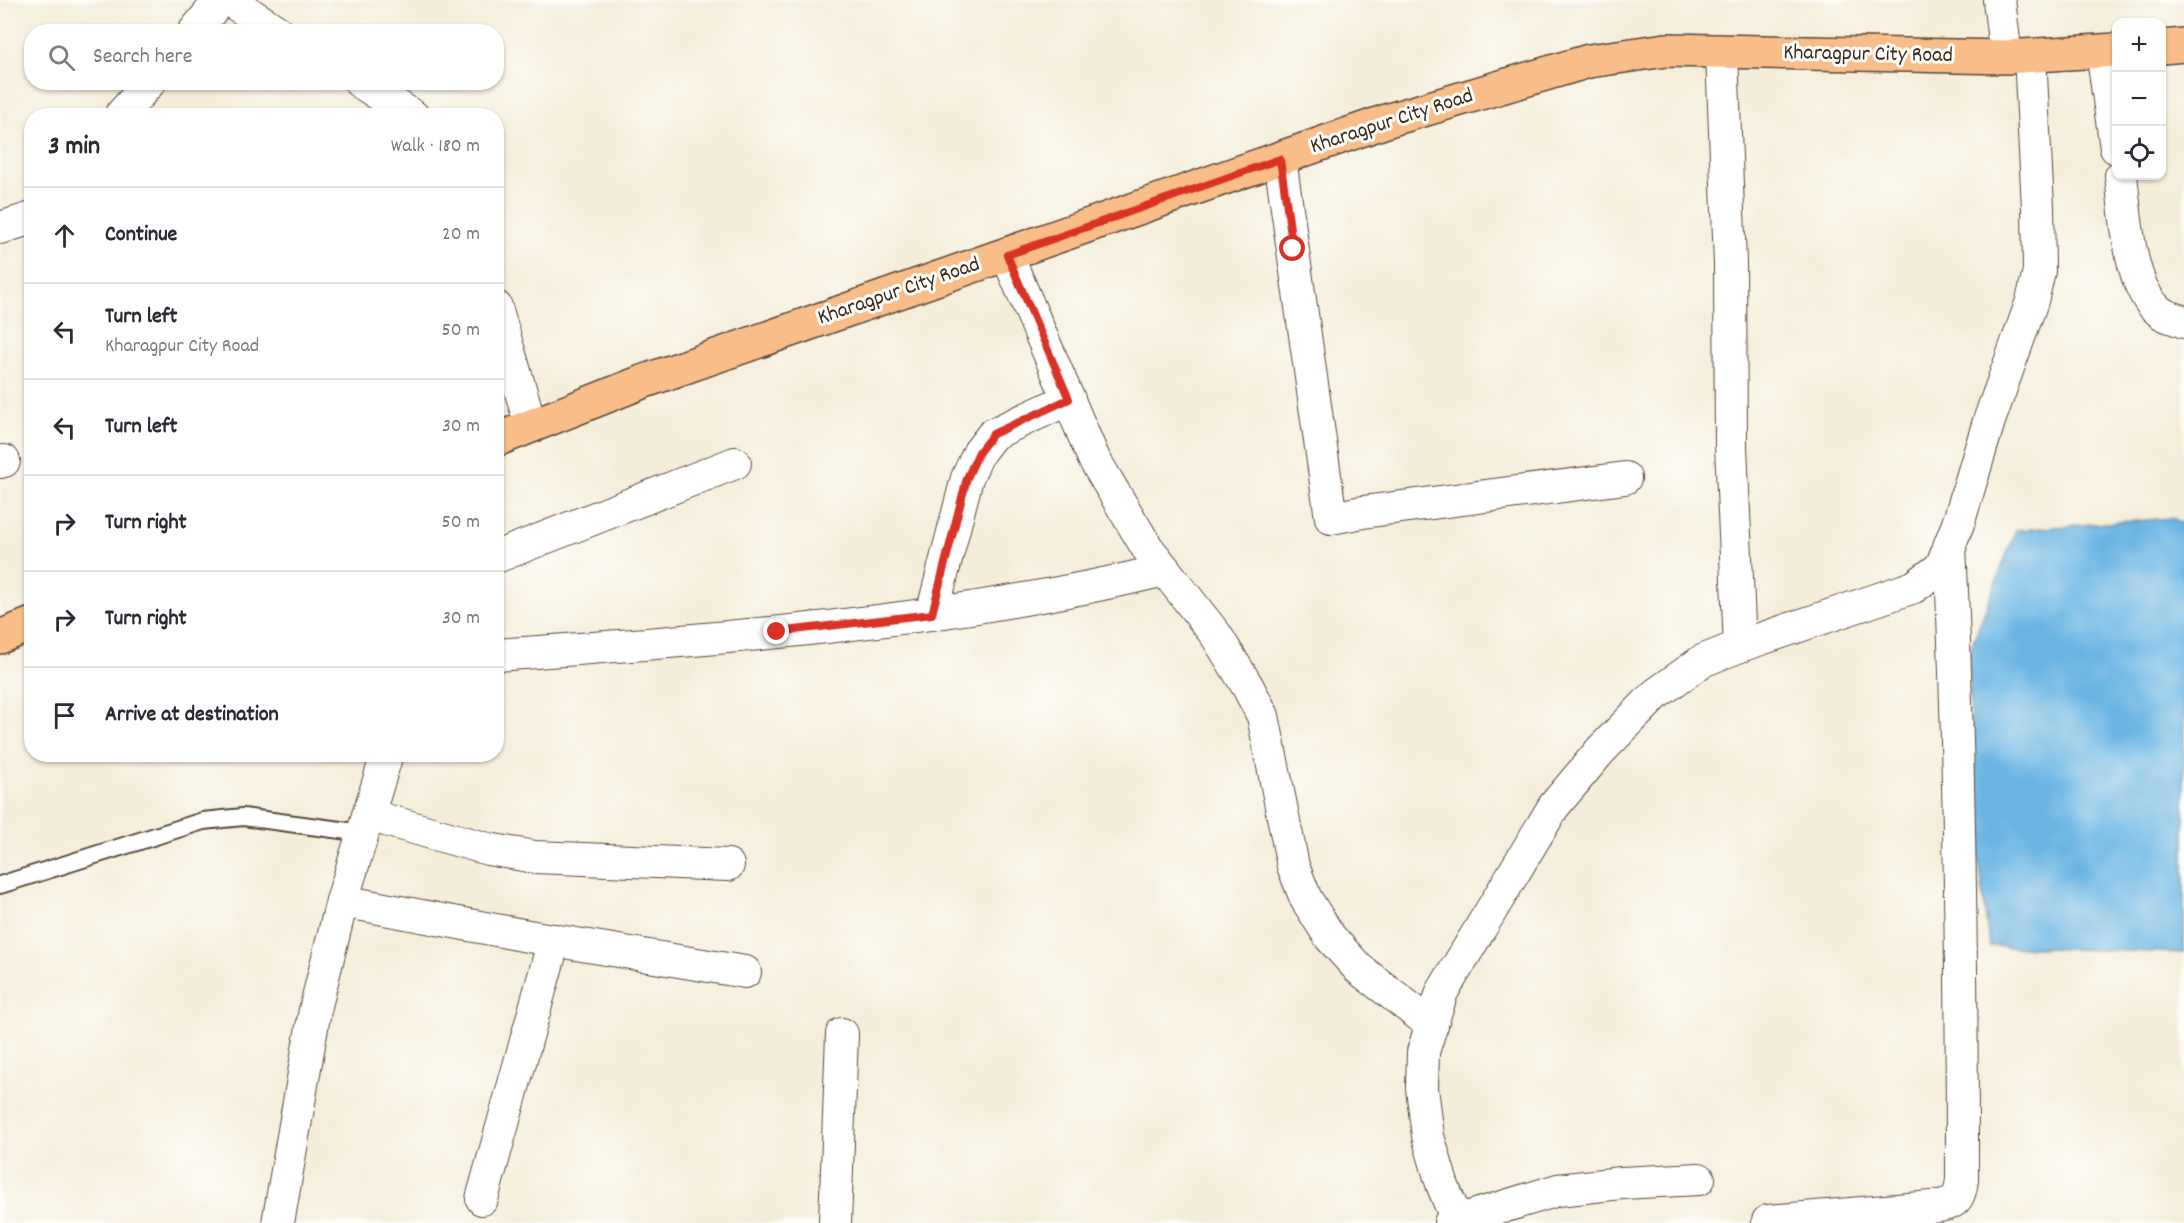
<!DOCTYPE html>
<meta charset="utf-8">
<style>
body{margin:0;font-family:Dekko,sans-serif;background:#f7f7f7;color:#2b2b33}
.controls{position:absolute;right:18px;top:18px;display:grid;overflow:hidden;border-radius:12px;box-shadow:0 2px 4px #0004}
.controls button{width:54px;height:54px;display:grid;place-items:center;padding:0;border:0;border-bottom:2px solid #e1e1e2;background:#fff;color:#2b2b33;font:30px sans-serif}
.stop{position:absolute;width:18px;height:18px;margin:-14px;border:4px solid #d93025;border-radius:50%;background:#fff}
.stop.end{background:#d93025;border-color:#fff;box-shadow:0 2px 6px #0008}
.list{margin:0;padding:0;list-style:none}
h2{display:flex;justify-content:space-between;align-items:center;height:78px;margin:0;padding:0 24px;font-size:26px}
h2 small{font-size:20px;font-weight:400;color:#7c7c81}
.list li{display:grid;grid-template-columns:39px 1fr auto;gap:18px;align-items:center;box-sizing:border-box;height:96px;padding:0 24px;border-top:2px solid #e1e1e2}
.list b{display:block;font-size:22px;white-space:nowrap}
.list p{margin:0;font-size:20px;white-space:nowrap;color:#7c7c81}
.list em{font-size:20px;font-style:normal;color:#7c7c81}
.icon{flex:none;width:33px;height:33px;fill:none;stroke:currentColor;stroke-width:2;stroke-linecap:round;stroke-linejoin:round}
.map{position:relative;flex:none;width:2184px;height:1223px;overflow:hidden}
.search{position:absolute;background:#fff;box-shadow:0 2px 4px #0004;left:24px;top:24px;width:480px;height:66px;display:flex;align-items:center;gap:15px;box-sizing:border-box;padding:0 21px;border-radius:24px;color:#7c7c81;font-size:22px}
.panel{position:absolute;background:#fff;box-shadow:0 2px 4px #0004;left:24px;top:108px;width:480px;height:654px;border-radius:24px}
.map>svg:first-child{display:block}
.water{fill:#6ab5e3;stroke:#527080;stroke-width:1.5}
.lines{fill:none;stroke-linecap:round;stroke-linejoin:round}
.lane-casing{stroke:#57473a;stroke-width:20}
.street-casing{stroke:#57473a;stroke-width:34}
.primary-casing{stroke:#57473a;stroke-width:36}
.lane{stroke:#fff;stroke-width:16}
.street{stroke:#fff;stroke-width:32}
.primary{stroke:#f8bd88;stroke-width:33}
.route{stroke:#d93025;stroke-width:8}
.labels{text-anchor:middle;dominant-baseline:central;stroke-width:6;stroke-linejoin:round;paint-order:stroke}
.street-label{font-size:22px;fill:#3b2a1e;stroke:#fdfcf7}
</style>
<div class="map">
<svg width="2184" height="1223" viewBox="0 0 2184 1223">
<rect width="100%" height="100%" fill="#fdfcf7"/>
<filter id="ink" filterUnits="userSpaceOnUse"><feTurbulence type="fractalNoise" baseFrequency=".0167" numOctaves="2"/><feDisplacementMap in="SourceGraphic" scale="12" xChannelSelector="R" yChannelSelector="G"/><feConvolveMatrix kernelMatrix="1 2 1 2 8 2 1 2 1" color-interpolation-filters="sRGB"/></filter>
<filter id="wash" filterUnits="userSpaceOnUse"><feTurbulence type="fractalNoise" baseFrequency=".008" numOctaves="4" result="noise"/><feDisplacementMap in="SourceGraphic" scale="24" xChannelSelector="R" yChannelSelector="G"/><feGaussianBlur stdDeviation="1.35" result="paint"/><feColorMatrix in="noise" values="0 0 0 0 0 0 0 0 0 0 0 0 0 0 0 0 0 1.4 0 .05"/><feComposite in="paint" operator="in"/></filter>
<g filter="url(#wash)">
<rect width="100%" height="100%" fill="#f4edd9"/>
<polygon class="water" points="2173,518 2184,526 2184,953 1989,946 1973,805 1969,653 2016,530"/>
</g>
<g filter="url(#ink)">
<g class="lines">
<defs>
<polyline id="lane" points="0,885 203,821 243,817 363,833"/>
<g id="street">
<polyline points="229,0 278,32"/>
<polyline points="1999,0 2006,57"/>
<polyline points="194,32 220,0"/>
<polyline points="2102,51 2116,148"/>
<polyline points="1722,53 1730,263 1731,446 1740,646"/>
<polyline points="360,82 413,116"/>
<polyline points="120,116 150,82"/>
<polyline points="1280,159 1331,518 1363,512 1625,478"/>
<path d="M2121,176C2126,213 2128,292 2163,314C2169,317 2177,319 2184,322"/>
<polyline points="0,228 32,218"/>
<polyline points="1007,255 1094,459 1146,546 1216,635 1248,687 1263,716 1293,866 1306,899 1330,937 1359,969 1432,1025"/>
<polyline points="496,307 531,426"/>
<polyline points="0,462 4,461"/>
<polyline points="496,557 735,463"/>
<polyline points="932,614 967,478 979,452 993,434 1069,399"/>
<path d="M496,655C721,639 946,623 1165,570"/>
<polyline points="368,815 488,849 535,857 728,865"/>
<polyline points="342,901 528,936 745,972"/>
<polyline points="482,1199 554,940"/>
<path d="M1768,1221L1932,1207C1954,1204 1959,1202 1962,1180C1962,968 1960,756 1950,545"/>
<polyline points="278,1223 315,1010 342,901 387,754"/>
<polyline points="835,1223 842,1034"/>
<polyline points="1450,1223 1558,1190 1621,1183 1699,1179"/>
<polyline points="1458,1223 1442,1184 1428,1136 1422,1088 1423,1052 1442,992 1554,806 1601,750 1656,694 1702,661 1740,646 1914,587 1941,567 1959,521 1989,421 2032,301 2039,271 2038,207 2030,56"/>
</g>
<g id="primary">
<polyline points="2162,47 2184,45"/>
<polyline points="496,440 642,382 1389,120 1589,61 1666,50 2006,57 2116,50"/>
<polyline points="0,637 32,624"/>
</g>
</defs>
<use href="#lane" class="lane-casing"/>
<use href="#street" class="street-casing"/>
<use href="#primary" class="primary-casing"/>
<use href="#lane" class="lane"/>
<use href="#street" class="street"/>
<use href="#primary" class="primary"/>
</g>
</g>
<g class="lines" filter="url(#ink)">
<polyline class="route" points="777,632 932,614 967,478 979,452 993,434 1069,399 1007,255 1280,159 1293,249"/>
</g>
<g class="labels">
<g class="street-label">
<text transform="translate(1868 55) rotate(1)">Kharagpur City Road</text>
<text transform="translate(1392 122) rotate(-18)">Kharagpur City Road</text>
<text transform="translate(899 292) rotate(-19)">Kharagpur City Road</text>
</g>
</g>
</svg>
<div class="controls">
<button>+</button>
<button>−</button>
<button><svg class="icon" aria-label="locate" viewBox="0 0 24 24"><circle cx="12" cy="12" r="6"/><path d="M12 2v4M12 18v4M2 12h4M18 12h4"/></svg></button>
</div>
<div class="stop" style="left:1293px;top:249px"></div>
<div class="stop end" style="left:777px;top:632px"></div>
<div class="search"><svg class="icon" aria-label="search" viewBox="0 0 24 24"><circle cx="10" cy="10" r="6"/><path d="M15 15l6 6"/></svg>Search here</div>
<section class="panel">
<h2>3 min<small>Walk · 180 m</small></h2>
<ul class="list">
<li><svg class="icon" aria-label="ahead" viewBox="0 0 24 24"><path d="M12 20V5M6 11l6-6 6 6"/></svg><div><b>Continue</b></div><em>20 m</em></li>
<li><svg class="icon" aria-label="left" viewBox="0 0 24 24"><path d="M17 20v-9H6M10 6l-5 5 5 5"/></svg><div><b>Turn left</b><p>Kharagpur City Road</p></div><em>50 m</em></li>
<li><svg class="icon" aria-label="left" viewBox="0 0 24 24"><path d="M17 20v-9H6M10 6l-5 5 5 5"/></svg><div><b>Turn left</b></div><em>30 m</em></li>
<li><svg class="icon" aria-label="right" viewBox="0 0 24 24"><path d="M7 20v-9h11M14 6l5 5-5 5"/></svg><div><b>Turn right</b></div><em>50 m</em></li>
<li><svg class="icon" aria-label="right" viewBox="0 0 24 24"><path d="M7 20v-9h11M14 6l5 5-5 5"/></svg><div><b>Turn right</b></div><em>30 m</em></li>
<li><svg class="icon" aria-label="arrive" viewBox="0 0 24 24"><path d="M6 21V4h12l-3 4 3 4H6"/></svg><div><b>Arrive at destination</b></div></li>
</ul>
</section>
</div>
